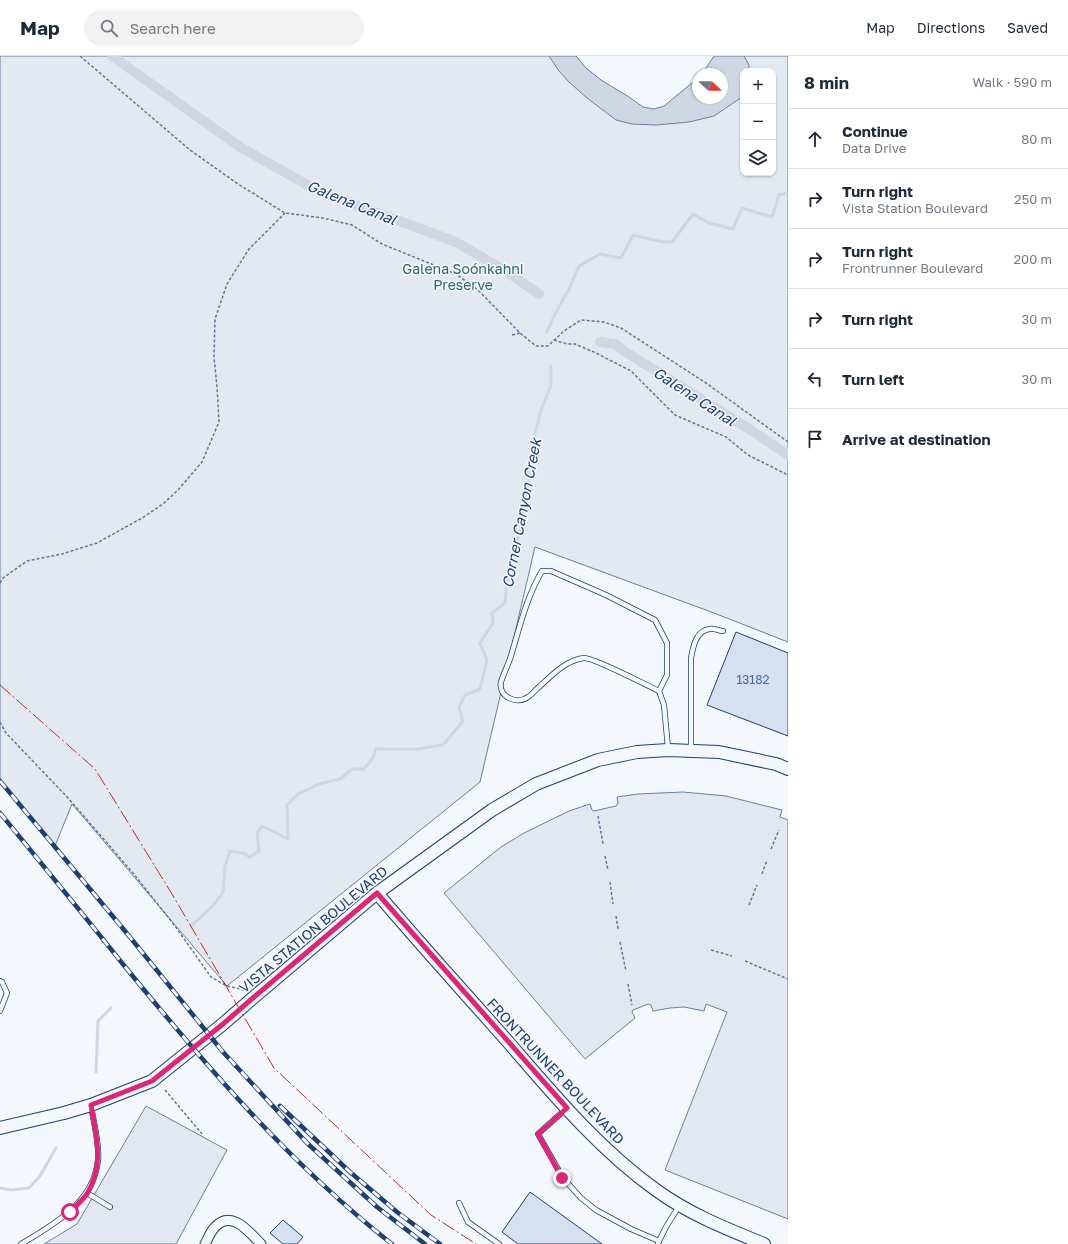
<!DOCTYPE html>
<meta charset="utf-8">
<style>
body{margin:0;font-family:"Golos Text",sans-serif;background:#f2f2f3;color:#1f2937}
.controls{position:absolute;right:12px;top:12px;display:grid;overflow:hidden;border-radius:8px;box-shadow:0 1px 3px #0004}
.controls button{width:36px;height:36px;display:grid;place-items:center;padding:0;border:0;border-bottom:1px solid #e0e1e3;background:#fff;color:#1f2937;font:20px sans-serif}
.compass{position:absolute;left:692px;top:12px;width:36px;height:36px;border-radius:50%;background:#fff;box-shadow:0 1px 3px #0004;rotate:112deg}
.stop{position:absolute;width:12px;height:12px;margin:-9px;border:3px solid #db2777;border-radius:50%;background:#fff}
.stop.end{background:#db2777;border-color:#fff;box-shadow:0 1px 4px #0008}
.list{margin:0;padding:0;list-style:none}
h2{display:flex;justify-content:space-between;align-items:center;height:52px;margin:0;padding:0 16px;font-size:17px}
h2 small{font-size:13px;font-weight:400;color:#747a83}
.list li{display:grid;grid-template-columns:26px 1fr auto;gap:12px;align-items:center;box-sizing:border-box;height:60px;padding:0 16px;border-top:1px solid #e0e1e3}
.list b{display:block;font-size:15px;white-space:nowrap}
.list p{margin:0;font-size:13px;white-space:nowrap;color:#747a83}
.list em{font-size:13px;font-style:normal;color:#747a83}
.icon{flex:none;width:22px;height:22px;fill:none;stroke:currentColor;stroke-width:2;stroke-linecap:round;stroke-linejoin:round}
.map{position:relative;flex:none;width:788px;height:1188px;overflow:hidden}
header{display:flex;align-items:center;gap:24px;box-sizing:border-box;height:56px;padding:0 20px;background:#fff;border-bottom:1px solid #e0e1e3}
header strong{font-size:19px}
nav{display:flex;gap:22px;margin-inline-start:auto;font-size:14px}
.search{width:280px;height:36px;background:#f2f2f3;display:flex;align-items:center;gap:10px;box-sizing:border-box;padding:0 14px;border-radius:22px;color:#747a83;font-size:15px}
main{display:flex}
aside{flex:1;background:#fff}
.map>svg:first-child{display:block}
.green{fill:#e3e9f0;stroke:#687fa3;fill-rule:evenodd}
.parking{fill:#e3e8f0;stroke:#687fa3}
.water{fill:#cfd7e4;stroke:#687fa3}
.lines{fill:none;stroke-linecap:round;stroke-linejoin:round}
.stream{stroke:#cfd7e4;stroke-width:3}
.canal{stroke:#cfd7e4;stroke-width:10}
.building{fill:#d5e0f0;stroke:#1d3f73}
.lane-casing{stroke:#1d3f73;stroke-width:6}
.street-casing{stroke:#1d3f73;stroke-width:11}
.secondary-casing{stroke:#1d3f73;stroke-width:14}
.path{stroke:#5e769c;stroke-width:1.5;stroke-dasharray:3 2;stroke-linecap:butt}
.lane{stroke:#f4f7fb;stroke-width:4.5}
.street{stroke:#f4f7fb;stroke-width:9}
.secondary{stroke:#f4f7fb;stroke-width:12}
.rail-casing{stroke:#1d3f73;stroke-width:4.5}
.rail{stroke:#f4f7fb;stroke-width:3;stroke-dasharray:9;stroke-linecap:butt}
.power{stroke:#c62828;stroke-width:1;stroke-dasharray:14 3 2 3;stroke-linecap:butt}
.route{stroke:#db2777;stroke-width:5}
.labels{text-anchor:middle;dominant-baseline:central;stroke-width:3;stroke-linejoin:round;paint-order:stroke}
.number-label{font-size:12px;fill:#4b6792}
.park-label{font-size:14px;fill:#2c6c60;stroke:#f4f7fb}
.street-label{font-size:14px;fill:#1d3f73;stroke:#f4f7fb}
.water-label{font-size:15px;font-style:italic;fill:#1d3f73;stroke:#f4f7fb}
</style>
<header>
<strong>Map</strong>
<div class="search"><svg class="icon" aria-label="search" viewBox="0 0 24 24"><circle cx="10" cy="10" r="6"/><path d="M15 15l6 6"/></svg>Search here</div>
<nav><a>Map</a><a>Directions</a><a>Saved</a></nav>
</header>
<main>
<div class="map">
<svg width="788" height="1188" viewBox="0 0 788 1188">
<rect width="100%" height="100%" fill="#f4f7fb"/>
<path class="green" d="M0,0H562L620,61L722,42L732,0H788V586L714,557L535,491L480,726L227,930L72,748L55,790L0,724ZM743,15H773V117H743Z"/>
<g class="parking">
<polygon points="683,736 726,740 782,754 780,761 788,764 788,1163 665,1114 727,956 706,948 704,955 684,951 670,952 653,955 651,949 648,948 633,954 632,956 635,962 585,1003 444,837 501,791 524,777 569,755 590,748 592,754 594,755 616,750 618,747 617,741 638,738"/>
<polygon points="146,1050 227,1094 176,1188 44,1188 77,1168"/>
</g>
<polygon class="water" points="549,0 576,0 586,12 601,24 629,41 643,51 654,53 664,50 698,22 698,42 722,42 722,18 702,18 714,0 744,0 749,9 749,15 743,15 742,41 714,60 689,66 656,69 632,68 616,64 587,42 569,26 559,15"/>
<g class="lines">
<g class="stream">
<polyline points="547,276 555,258 570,231 579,210 600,198 621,202 633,179 663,186 672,186 693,158 709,167 733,173 742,152 772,161 779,139 788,137"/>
<polyline points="191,870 213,850 223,836 225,810 230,795 243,797 250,801 259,795 257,777 262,770 288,783 287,749 298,738 319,728 340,723 352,713 364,713 373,702 376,693 418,693 443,689 463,665 459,651 465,639 480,633 487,604 480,587 493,567 492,557 505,547 508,513 514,497 520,474 529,422 532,388 541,354 551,329 551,310"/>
<polyline points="96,1016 98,965 111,952"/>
<polyline points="0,1132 11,1134 29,1132 40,1120 56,1092"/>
</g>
<g class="canal">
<polyline points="112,0 240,91 320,136 456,186 504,214 539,238"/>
<polyline points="600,286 615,288 627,297 757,378 788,399"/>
</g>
</g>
<g class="building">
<polygon points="736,576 788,597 788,680 707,649"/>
<polygon points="530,1136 602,1188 518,1188 502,1176"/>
<polygon points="283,1164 303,1181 297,1188 283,1188 270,1177"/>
</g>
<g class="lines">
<defs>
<g id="lane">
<path d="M659,635C646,629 593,601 584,602C566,604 552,619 539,631C535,634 532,639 528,641C517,649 498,641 501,626C503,619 507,611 510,603C519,574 526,542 542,515H551L606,539L655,564L667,587V619L659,635L664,649L668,692"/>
<path d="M691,695V602C693,591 696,574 710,573C714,572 719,575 723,575"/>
<polyline points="0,925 2,926 7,937 0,955"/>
<polyline points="566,1053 538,1078 563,1122 581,1142 596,1154 631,1173 659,1185"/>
<polyline points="87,1137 110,1151"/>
<polyline points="459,1147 468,1166 499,1188"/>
<polyline points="658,1187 666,1171 679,1150"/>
<path d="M21,1188C55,1168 94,1146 98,1104C100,1089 93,1064 91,1049"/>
</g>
<path id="street" d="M205,1188C208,1183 210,1176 215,1171C232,1153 249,1176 261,1188"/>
<g id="secondary">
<path d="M377,837C420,888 465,937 509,987C554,1039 599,1093 656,1134C689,1158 727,1173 764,1188"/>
<polyline points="0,1072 64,1057 91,1049 152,1025 223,968 254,941 377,837 492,754 536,728 598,704 637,696 668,694 719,696 776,708 788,713"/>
</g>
</defs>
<use href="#lane" class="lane-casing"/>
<use href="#street" class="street-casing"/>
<use href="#secondary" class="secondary-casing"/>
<g class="path">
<polyline points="80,0 190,94 238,128 285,157 323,162 352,169 382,188 456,218 478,234 520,277 536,290 548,290 564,275 581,264 604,266 621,272 706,327 788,386"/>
<polyline points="512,279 520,277"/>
<polyline points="554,284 567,288 575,288 596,297 631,315 675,359 726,381 748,399 788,419"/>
<polyline points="0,527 3,522 27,505 62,498 97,487 142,462 163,448 178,434 202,406 219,366 217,331 214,301 215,263 227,228 249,193 285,157"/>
<polyline points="0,666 6,677 69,743 133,817 175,870 211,921 227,930 241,933 244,935"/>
<polyline points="598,760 603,788"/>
<polyline points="771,793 779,774"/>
<polyline points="605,800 608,814"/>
<polyline points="762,818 767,804"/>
<polyline points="610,826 613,848"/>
<polyline points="749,849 757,829"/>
<polyline points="616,860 618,873"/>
<polyline points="620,886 626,915"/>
<polyline points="711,894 732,900"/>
<polyline points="745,905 788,923"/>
<polyline points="628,928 632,949"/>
<polyline points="165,1034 202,1078"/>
</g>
<use href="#lane" class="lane"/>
<use href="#street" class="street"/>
<use href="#secondary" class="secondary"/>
<defs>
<g id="rail">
<polyline points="0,725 125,875 223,996 307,1087 377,1151 425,1188"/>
<path d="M0,757C41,807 82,857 122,907C206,1010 288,1106 392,1188"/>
<polyline points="280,1050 350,1116 397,1156 440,1188"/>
</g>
</defs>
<use href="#rail" class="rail-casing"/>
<use href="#rail" class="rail"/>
<polyline class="power" points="0,629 95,713 172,838 274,1012 431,1159 476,1188"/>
</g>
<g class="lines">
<path class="route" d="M70,1156C75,1150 82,1145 87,1138C105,1109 96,1080 91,1049L152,1025L223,968L254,941L377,837L567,1052L538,1078L562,1122"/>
</g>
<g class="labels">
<g class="number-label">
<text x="753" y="623">13182</text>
</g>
<g class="park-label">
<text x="463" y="212">Galena Soónkahni<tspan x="463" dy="16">Preserve</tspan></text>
</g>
<g class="street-label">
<text transform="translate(313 873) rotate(-40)">VISTA STATION BOULEVARD</text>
<text transform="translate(556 1015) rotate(47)">FRONTRUNNER BOULEVARD</text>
</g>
<g class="water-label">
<text transform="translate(352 146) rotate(22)">Galena Canal</text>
<text transform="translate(695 340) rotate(33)">Galena Canal</text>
<text transform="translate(521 457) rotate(-79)">Corner Canyon Creek</text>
</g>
</g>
</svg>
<div class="controls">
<button>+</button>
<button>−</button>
<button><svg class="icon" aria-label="layers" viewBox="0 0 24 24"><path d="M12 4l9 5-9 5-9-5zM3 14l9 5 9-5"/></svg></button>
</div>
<svg class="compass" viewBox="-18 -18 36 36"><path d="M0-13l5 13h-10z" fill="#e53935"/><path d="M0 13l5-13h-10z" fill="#747a83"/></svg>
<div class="stop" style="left:70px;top:1156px"></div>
<div class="stop end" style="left:562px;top:1122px"></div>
</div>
<aside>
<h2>8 min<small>Walk · 590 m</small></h2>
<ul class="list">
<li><svg class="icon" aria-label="ahead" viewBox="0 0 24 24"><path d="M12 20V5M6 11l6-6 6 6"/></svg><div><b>Continue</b><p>Data Drive</p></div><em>80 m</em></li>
<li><svg class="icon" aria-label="right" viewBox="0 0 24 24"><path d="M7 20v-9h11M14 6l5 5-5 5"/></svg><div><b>Turn right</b><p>Vista Station Boulevard</p></div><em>250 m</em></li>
<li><svg class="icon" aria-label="right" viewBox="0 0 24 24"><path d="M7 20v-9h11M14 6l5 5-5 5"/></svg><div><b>Turn right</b><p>Frontrunner Boulevard</p></div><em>200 m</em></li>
<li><svg class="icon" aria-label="right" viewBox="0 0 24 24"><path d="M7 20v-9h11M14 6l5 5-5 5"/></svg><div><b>Turn right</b></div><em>30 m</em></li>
<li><svg class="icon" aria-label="left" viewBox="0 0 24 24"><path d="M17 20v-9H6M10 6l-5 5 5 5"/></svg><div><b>Turn left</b></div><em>30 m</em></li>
<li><svg class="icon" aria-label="arrive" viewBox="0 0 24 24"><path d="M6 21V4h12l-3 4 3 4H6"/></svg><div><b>Arrive at destination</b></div></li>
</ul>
</aside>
</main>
